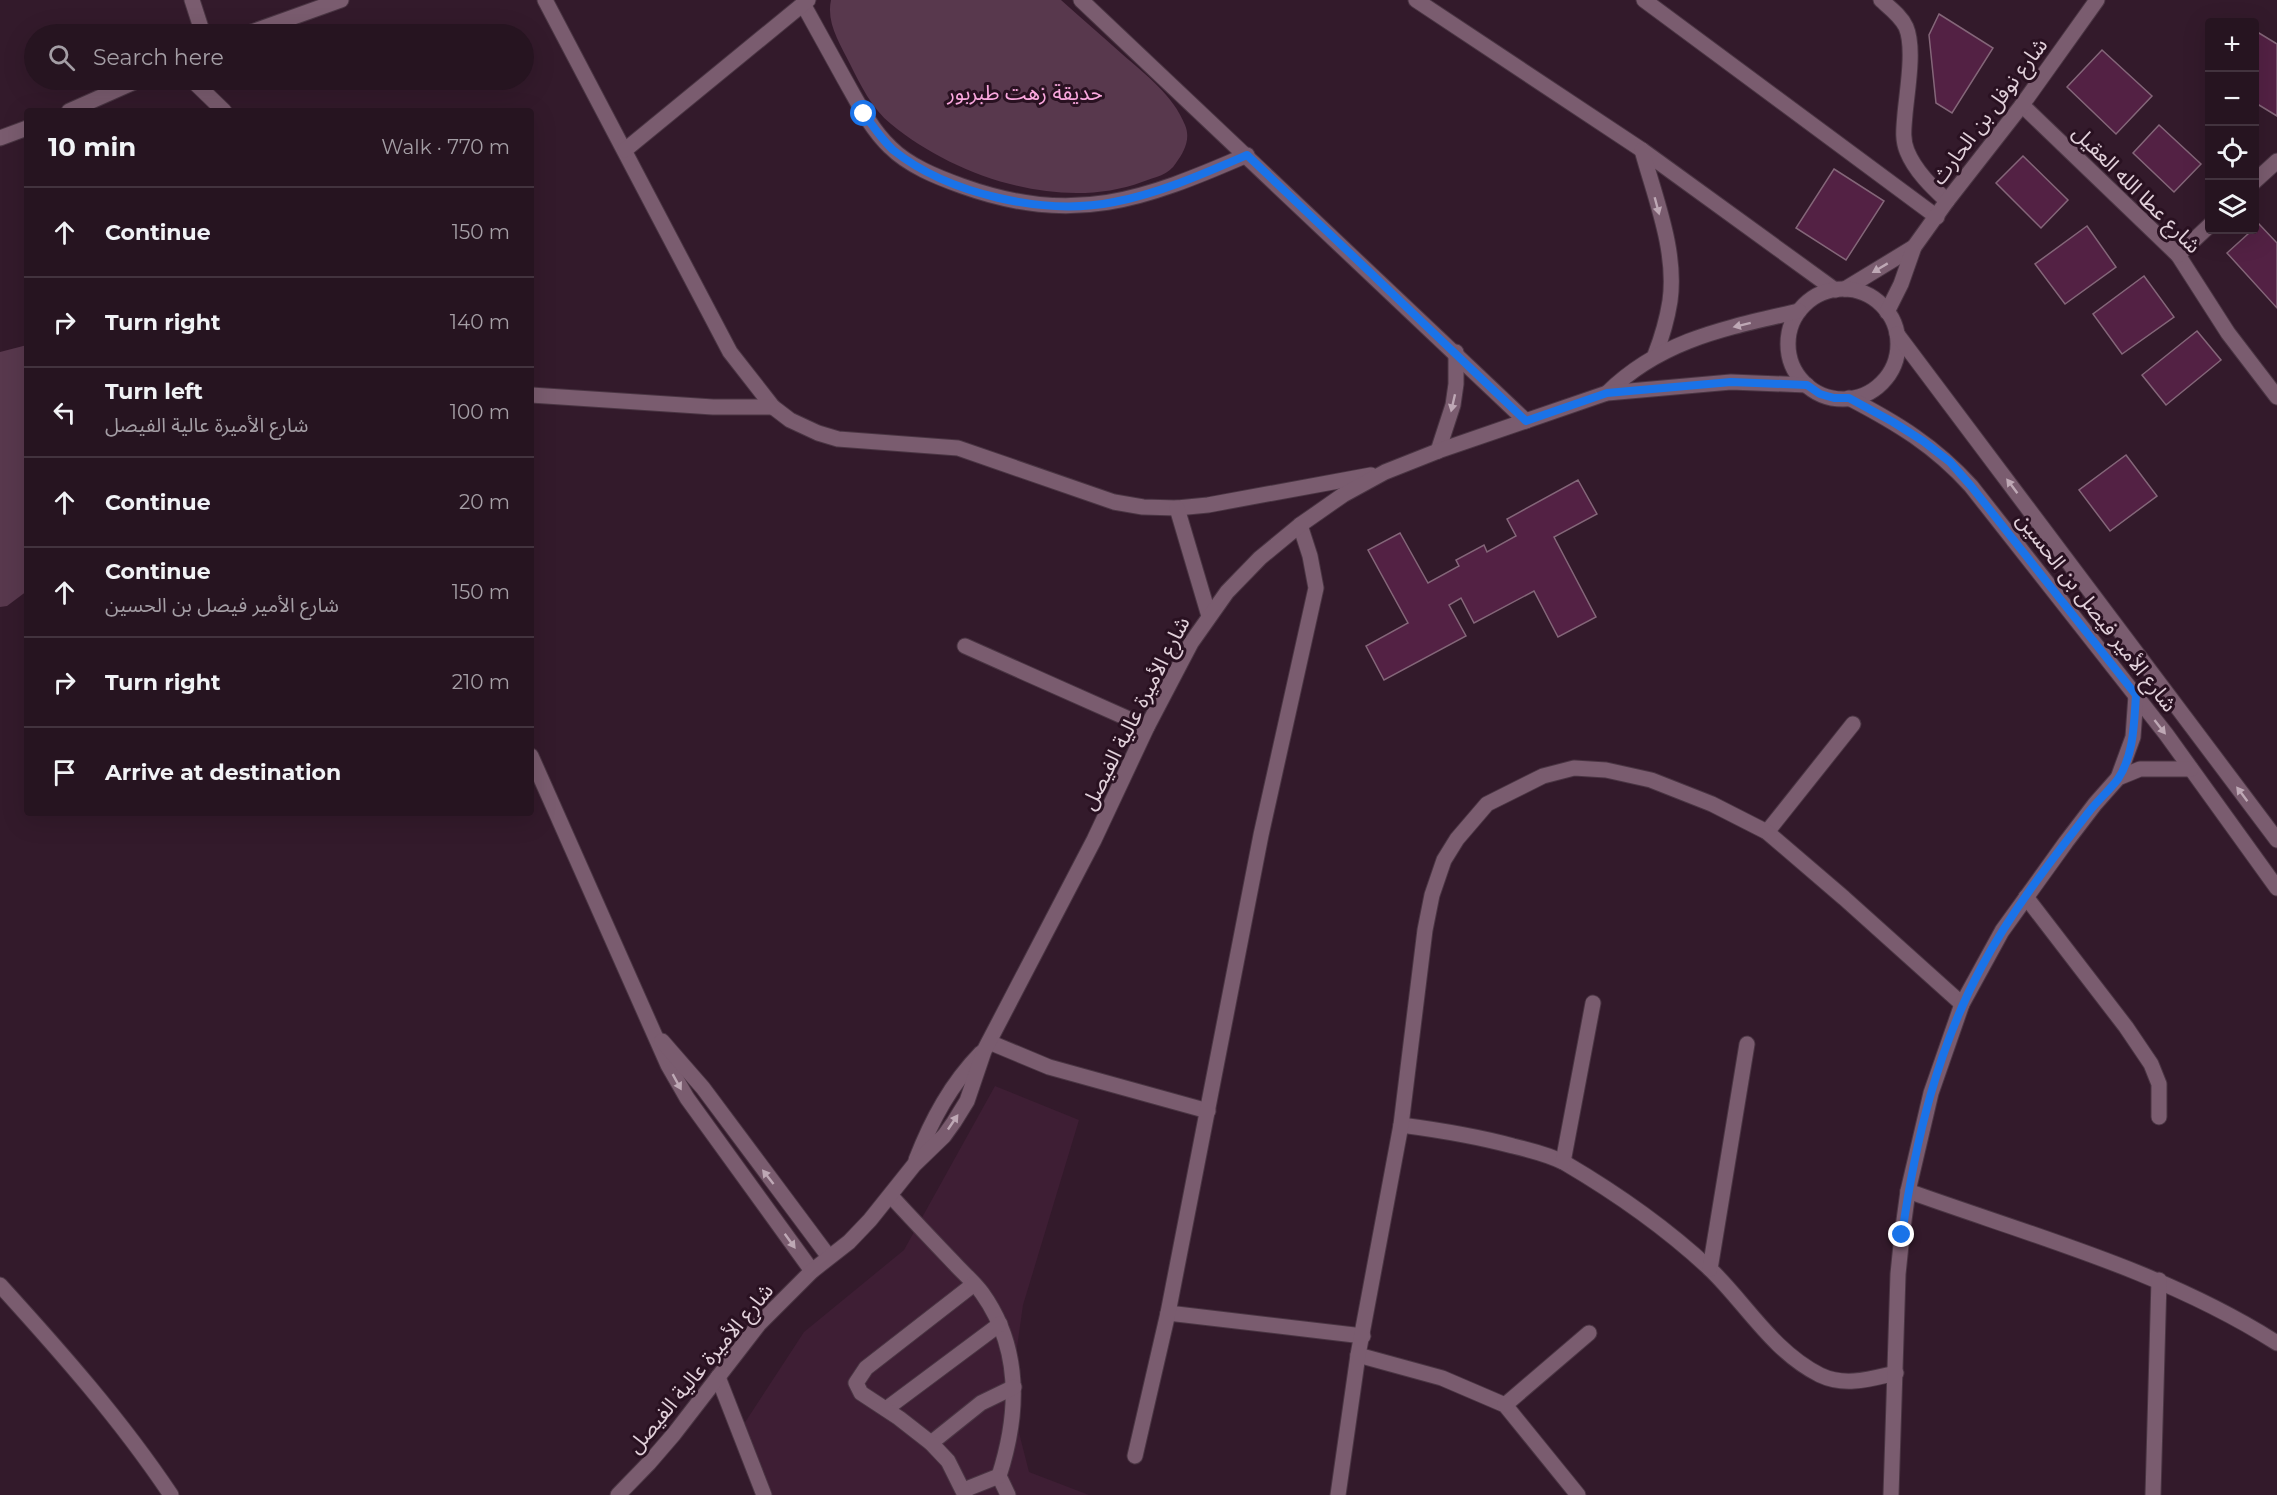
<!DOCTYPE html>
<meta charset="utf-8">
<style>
body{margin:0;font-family:Montserrat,"Noto Sans Arabic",sans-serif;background:#2e1d29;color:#f1f3f6}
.controls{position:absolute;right:18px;top:18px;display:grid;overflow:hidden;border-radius:6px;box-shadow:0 6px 24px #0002}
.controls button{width:54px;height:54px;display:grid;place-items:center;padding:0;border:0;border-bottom:2px solid #42333e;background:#261420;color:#f1f3f6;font:30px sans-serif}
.stop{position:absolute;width:18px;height:18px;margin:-14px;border:4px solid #1a73e8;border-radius:50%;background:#fff}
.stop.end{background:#1a73e8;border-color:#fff;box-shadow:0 2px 6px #0008}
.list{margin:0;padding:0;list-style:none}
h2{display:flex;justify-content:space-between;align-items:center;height:78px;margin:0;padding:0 24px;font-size:26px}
h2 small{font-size:20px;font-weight:400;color:#a49ea5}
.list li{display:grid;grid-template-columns:39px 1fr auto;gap:18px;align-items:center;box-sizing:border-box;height:90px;padding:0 24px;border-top:2px solid #42333e}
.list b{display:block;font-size:22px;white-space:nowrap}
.list p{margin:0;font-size:20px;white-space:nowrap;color:#a49ea5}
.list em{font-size:20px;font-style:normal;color:#a49ea5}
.icon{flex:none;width:33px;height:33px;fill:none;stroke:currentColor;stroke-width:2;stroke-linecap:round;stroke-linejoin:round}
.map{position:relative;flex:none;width:2277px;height:1495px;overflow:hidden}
.search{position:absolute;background:#261420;box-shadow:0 6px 24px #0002;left:24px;top:24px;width:510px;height:66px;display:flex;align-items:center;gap:15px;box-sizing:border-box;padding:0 21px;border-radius:33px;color:#a49ea5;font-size:22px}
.panel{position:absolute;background:#261420;box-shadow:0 6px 24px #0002;left:24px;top:108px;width:510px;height:708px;border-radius:6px}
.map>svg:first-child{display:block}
.built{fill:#3e1e34}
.green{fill:#58384d}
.building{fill:#532144;stroke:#846679;stroke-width:1.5}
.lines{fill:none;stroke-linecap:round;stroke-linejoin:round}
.minor-casing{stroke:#4a3543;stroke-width:17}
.minor{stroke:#7a5c6f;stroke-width:15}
.oneway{fill:#bea8b5}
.route{stroke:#1a73e8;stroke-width:8}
.labels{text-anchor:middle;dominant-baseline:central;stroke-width:6;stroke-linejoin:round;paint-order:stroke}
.park-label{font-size:21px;fill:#fba8df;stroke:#291121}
.street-label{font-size:21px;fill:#e2d1db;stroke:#291121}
</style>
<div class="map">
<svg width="2277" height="1495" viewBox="0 0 2277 1495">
<rect width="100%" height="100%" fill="#331a2b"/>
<polygon class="built" points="995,1086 1079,1120 1023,1305 1010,1397 1029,1472 1089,1495 765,1495 738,1433 804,1332 904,1250"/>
<g class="green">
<path d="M831,0H1061C1081,18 1102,36 1122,54C1146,75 1173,95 1185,125C1191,139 1184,152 1176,163C1169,175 1155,177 1142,182C1061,212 955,177 891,124C872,109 860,84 850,64C840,44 826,23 831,0Z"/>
<polygon points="27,345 27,591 7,606 0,607 0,352"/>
</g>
<g class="building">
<polygon points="1939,14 1993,48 1952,113 1936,103 1929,35"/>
<polygon points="2254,30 2277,44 2277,116 2254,102"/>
<polygon points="2102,50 2152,96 2116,134 2067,87"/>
<polygon points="2159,125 2201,164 2174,192 2133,153"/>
<polygon points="2023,156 2068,200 2041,228 1996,183"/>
<polygon points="1834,169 1884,201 1846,260 1796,228"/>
<polygon points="2259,224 2277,243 2277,308 2227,253"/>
<polygon points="2087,226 2116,267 2065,304 2035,264"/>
<polygon points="2144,276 2174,317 2122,354 2093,314"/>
<polygon points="2197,331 2221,360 2166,405 2142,375"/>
<polygon points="2126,455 2157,496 2110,531 2079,490"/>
<polygon points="1578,480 1597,514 1554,537 1596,617 1558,637 1534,591 1474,623 1461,598 1449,605 1466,636 1384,680 1366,646 1408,623 1368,550 1400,533 1428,583 1459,566 1456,560 1484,545 1487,552 1516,536 1507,519"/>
</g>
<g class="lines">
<defs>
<g id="minor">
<polyline points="192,0 203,34"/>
<polyline points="545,0 730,352 773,407 790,420 818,433 838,439 958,448 1114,502 1143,507 1177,508 1208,505 1371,475"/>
<polyline points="1081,0 1526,421"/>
<polyline points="1416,0 1642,150 1835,290"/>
<polyline points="1644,0 1937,217"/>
<path d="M1881,0C1890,8 1901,16 1906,27C1915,48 1907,91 1905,114C1904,127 1902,139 1907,151C1915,171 1932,187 1947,201"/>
<path d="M803,4C817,29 831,55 845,80C858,103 871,129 890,147C909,166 937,177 962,186C1074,226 1143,200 1247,155"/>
<polyline points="246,34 341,0"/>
<polyline points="192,80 224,111"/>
<polyline points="2022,105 2178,255 2228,333 2277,397"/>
<polyline points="69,111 139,80"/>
<polyline points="0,138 27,128"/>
<polyline points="625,150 808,0"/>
<path d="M1642,150C1655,198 1677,251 1670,301C1667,320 1662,337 1655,355"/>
<polyline points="2254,182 2277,161"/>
<polyline points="2178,255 2210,225"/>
<polyline points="1845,289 1914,247"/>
<circle cx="1843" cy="344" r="55"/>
<polyline points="1887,312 1901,284 1914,247 1947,201 2022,105 2097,0"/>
<polyline points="1897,334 2277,840"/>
<path d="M1607,393C1662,339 1727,328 1799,311"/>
<polyline points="531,395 713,407 773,407"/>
<path d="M1849,398C1897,423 1935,446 1971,486L2166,734L2277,888"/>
<polyline points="1438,451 1453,405 1456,384 1456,352"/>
<polyline points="1177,508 1209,616"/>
<polyline points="965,646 1147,727"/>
<polyline points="531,756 668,1065 687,1098 812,1271"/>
<polyline points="2118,778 2133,737 2136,695"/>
<polyline points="1767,832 1853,724"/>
<polyline points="2026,897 2126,1027 2151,1064 2159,1084 2159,1117"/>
<polyline points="662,1041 703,1088 829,1257"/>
<polyline points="989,1042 1049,1067 1208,1111"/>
<path d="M1401,1125C1439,1130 1476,1136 1513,1146C1530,1150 1550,1155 1565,1163C1616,1193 1666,1228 1709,1268C1745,1302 1772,1351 1820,1375C1845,1387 1870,1379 1896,1373"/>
<path d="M916,1160C932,1119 951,1084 981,1053"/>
<polyline points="1563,1162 1593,1003"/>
<path d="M1908,1191C2033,1236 2164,1271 2277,1343"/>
<path d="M891,1196C912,1219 933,1241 954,1263C963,1273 974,1282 982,1293C1022,1349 1019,1414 999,1476L1008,1495"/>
<polyline points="1710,1269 1747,1044"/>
<path d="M0,1285C60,1351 121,1420 171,1495"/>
<polyline points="1168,1313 1363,1336"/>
<polyline points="1358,1355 1442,1378 1505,1405 1578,1495"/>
<polyline points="718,1377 764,1495"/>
<polyline points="1505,1405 1589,1333"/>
<polyline points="886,1409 1000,1324"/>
<polyline points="931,1443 981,1403 1014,1387"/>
<polyline points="1135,1456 1168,1313 1261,835 1316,588 1310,556 1300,525"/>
<polyline points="964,1490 999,1476"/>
<polyline points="618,1495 649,1463 674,1434 759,1324 812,1271 849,1242 870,1220 914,1165 944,1136 954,1122 967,1101 984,1051 1094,840 1147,727 1191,643 1227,592 1260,558 1300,525 1343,495 1385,472 1438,451 1607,393 1731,382 1807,385"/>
<polyline points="965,1495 948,1461 931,1443 899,1418 861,1393 856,1383 866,1368 974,1284"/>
<polyline points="1338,1495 1358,1355 1401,1125 1425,930 1432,895 1444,860 1457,839 1487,804 1543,776 1574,768 1606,770 1651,780 1712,804 1767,832 1844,898 1962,1004"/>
<polyline points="1891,1495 1898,1274 1902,1235 1908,1191 1931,1093 1962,1004 2002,931 2066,842 2095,804 2118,778 2140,769 2191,769"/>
<polyline points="2153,1495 2159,1280"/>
</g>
</defs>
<use href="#minor" class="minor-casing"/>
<use href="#minor" class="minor"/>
</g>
<defs><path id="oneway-solid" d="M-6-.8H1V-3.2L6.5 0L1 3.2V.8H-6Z" transform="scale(1.5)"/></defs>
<g class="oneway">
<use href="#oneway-solid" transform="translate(1657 206) rotate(75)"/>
<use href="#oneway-solid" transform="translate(1880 268) rotate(149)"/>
<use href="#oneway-solid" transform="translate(1742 325) rotate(166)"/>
<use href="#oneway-solid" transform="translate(1453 403) rotate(103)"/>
<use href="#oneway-solid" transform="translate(2012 486) rotate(-127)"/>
<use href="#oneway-solid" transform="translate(2160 727) rotate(52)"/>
<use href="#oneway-solid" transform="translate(2242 794) rotate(-127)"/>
<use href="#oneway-solid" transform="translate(677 1082) rotate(61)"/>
<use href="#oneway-solid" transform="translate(953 1122) rotate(-56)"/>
<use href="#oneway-solid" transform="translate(768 1177) rotate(-128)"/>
<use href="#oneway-solid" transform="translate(790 1241) rotate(54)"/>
</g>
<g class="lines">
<path class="route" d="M864,114C873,126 882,140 893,150C948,194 1044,216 1114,202C1160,193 1203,174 1247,155L1526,421L1607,393L1731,382L1807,385L1820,394L1834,398H1849L1893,422L1923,441L1950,462L1971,486L2136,695C2134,723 2134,755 2118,779C2109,791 2097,801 2088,813C2050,862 2011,912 1982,966C1937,1049 1915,1142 1902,1235"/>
</g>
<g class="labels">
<g class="park-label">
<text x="1025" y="92">حديقة زهت طبربور</text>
</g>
<g class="street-label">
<text transform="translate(1989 111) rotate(-53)">شارع نوفل بن الحارث</text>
<text transform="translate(2137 189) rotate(45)">شارع عطا الله العقيل</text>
<text transform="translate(2097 612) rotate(52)">شارع الأمير فيصل بن الحسين</text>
<text transform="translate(1135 713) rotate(-63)">شارع الأميرة عالية الفيصل</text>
<text transform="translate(700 1368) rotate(-50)">شارع الأميرة عالية الفيصل</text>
</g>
</g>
</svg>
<div class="controls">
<button>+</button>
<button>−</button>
<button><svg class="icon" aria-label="locate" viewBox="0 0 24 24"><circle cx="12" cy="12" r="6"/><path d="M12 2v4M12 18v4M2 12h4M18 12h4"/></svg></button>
<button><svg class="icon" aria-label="layers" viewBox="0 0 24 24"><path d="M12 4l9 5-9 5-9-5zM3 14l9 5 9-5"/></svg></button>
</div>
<div class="stop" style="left:864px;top:114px"></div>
<div class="stop end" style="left:1902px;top:1235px"></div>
<div class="search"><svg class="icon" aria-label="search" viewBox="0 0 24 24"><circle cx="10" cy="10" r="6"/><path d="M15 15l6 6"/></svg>Search here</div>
<section class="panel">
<h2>10 min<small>Walk · 770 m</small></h2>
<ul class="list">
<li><svg class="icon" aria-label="ahead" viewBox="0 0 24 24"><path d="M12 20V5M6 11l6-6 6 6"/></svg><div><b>Continue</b></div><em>150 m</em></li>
<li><svg class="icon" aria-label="right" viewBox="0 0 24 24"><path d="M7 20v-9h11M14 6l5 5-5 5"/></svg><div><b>Turn right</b></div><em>140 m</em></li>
<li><svg class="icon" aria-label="left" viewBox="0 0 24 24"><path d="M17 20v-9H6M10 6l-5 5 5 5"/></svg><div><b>Turn left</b><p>شارع الأميرة عالية الفيصل</p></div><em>100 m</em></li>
<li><svg class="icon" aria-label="ahead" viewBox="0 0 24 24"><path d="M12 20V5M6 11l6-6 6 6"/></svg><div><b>Continue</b></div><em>20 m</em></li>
<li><svg class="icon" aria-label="ahead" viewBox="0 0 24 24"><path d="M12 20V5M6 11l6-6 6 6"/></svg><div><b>Continue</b><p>شارع الأمير فيصل بن الحسين</p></div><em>150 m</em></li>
<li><svg class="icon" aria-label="right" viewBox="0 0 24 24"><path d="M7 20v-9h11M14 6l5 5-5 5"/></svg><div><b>Turn right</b></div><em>210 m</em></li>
<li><svg class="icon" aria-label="arrive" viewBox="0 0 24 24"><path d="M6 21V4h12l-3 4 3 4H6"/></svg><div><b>Arrive at destination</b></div></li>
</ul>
</section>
</div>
